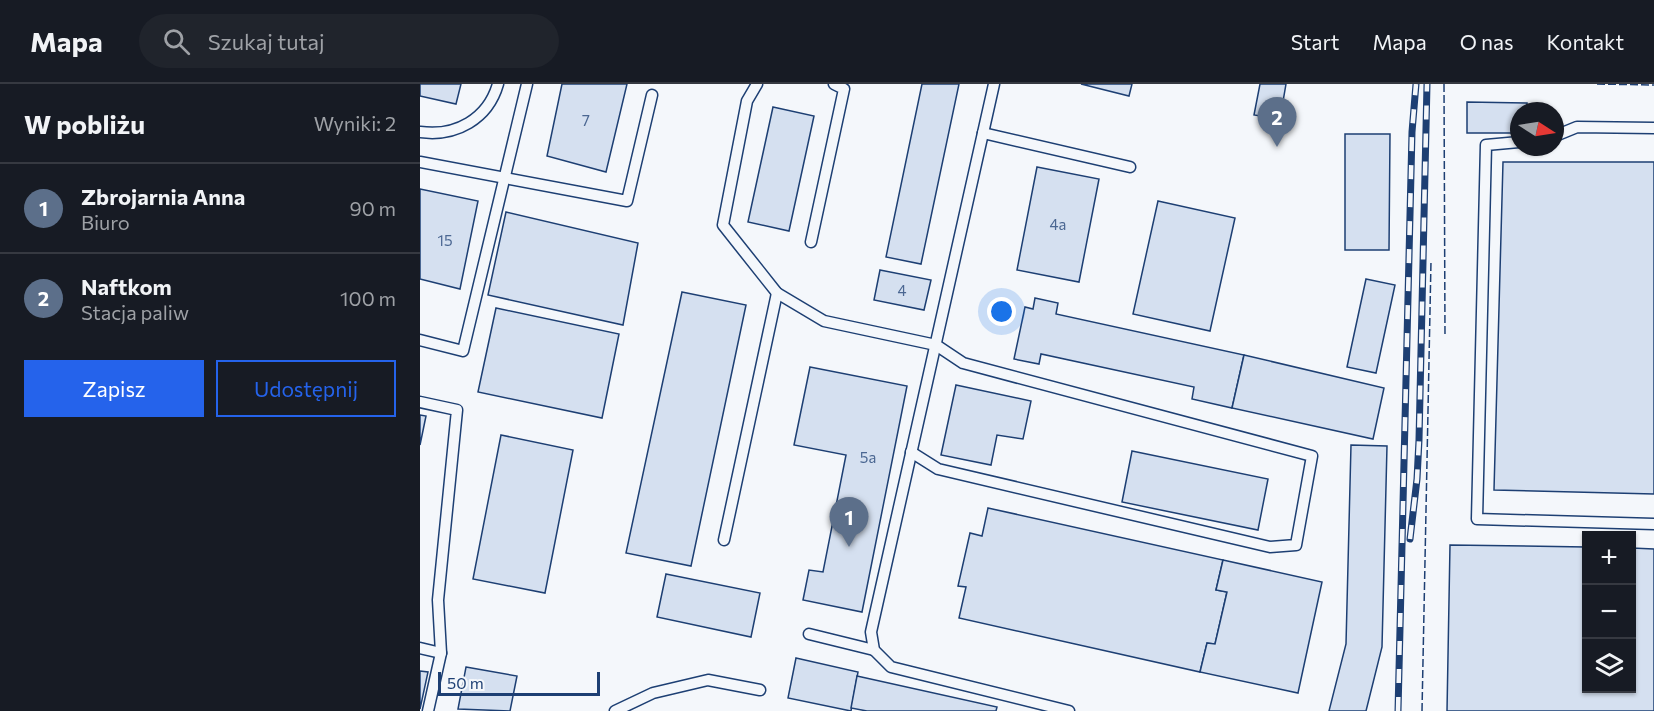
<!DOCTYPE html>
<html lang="pl">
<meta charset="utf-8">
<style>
body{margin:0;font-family:Commissioner,sans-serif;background:#20242c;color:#f1f3f6}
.controls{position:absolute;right:18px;bottom:18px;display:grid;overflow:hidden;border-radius:0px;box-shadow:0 2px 4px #0004}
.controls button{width:54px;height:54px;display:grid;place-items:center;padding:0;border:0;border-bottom:2px solid #363941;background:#171b24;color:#f1f3f6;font:30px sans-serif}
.compass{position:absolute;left:1090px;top:18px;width:54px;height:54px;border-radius:50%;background:#171b24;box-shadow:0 2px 4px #0004;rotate:102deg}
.scale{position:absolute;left:18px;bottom:15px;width:162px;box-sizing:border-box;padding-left:6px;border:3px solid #1d3f73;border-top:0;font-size:16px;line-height:21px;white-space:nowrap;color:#1d3f73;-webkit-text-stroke:4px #f4f7fb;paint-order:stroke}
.you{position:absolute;left:582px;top:228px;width:21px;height:21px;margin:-15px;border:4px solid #fff;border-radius:50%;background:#1a73e8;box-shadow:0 0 0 9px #1a73e833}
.badge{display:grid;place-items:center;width:39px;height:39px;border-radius:50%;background:#2563eb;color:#fff;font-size:20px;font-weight:700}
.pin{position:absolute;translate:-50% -50px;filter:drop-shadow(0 2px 3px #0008)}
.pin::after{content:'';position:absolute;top:32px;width:21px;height:18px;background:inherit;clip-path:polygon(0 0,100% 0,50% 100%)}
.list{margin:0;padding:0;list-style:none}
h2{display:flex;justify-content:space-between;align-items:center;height:78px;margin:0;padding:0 24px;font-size:26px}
h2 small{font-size:20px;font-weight:400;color:#9ea1a6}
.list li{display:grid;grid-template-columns:39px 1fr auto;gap:18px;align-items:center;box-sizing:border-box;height:90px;padding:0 24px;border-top:2px solid #363941}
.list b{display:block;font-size:22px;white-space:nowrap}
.list p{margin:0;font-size:20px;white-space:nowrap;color:#9ea1a6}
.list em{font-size:20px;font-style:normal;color:#9ea1a6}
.actions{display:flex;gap:12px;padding:18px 24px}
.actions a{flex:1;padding:14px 0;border:2px solid #2563eb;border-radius:0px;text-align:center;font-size:21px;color:#2563eb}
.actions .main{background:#2563eb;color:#fff}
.icon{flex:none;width:33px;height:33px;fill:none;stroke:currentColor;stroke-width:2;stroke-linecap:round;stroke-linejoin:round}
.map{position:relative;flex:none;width:1234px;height:627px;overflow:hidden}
header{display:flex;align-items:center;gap:36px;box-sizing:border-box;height:84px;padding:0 30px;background:#171b24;border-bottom:2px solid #363941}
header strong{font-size:28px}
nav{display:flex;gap:33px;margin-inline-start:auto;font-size:21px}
.search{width:420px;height:54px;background:#20242c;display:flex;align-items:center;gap:15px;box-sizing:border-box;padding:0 21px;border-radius:33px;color:#9ea1a6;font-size:22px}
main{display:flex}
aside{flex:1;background:#171b24}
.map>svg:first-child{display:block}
.building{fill:#d5e0f0;stroke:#1d3f73;stroke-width:1.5}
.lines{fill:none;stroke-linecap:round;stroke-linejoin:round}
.lane-casing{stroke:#1d3f73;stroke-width:13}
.lane{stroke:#f4f7fb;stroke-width:10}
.rail-casing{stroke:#1d3f73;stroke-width:7}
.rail{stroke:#f4f7fb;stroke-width:4.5;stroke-dasharray:14;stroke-linecap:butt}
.fence{stroke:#1d3f73;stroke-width:1.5;stroke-dasharray:8 3;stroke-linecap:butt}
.labels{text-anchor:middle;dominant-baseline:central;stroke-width:4.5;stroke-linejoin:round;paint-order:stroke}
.number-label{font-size:15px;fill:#4b6792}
</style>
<header>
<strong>Mapa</strong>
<div class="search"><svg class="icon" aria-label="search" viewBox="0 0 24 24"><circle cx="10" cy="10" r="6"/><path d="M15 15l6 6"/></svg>Szukaj tutaj</div>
<nav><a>Start</a><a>Mapa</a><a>O nas</a><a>Kontakt</a></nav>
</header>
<main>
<aside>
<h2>W pobliżu<small>Wyniki: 2</small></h2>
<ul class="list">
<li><span class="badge" style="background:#5c6f8a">1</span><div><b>Zbrojarnia Anna</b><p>Biuro</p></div><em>90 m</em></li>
<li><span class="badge" style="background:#5c6f8a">2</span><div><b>Naftkom</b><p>Stacja paliw</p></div><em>100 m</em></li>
</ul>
<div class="actions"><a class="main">Zapisz</a><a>Udostępnij</a></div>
</aside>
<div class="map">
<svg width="1234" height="627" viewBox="0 0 1234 627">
<rect width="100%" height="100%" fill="#f4f7fb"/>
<g class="building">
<polygon points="0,0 41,0 36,20 0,12"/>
<polygon points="142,0 207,0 186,88 127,72"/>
<polygon points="502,0 539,0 501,180 466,173"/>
<polygon points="661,0 712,0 709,12"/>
<polygon points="840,0 866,0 860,35 834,31"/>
<polygon points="1047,18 1107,19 1107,27 1099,27 1099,49 1047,49"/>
<polygon points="353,23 394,32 369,147 328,138"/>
<polygon points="925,50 970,50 969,166 925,166"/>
<polygon points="1083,78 1234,78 1234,410 1074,406"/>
<polygon points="617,83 679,95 659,198 597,186"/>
<polygon points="0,105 58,117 40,205 0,195"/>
<polygon points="738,117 815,134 790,247 713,230"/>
<polygon points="86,128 218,159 203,241 68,211"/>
<polygon points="460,186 511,196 504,226 454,216"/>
<polygon points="946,195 975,201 956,289 927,283"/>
<polygon points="262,208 326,221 271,482 206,469"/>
<polygon points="615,214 638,219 636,230 824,271 812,324 772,315 774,303 621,270 619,280 594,275 605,223 613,225"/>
<polygon points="76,224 199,250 182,334 58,308"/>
<polygon points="824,271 964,304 953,355 812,324"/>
<polygon points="390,283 487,302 442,528 383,516 389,486 403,488 426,371 374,361"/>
<polygon points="536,301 611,317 603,355 577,351 571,381 521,371"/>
<polygon points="0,331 6,332 0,361"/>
<polygon points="81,351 153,366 125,509 53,495"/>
<polygon points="931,361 967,362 962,563 946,627 909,627 926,560"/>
<polygon points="712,367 848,395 838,446 702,418"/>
<polygon points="568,424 803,476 796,506 807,508 795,560 787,559 780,588 539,534 546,503 538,502 550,449 562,452"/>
<polygon points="1030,461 1166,463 1166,604 1212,604 1212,464 1234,465 1234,627 1027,627"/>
<polygon points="803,476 902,498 878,609 780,588 787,559 795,560 807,508 796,506"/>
<polygon points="246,490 340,509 331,553 237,533"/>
<polygon points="376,574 438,588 431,627 368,614"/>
<polygon points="46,583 97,592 90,627 38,625"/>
<polygon points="0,587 8,588 0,625"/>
<polygon points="437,592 577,623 576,627 447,627 431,624"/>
</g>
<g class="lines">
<defs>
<g id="lane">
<polyline points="337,0 327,17 303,141 357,209 404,237 516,261 543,279 892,372 876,461 850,463 518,385 491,368"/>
<polyline points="574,0 451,548 454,566 471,583 649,627"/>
<path d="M0,48C36,53 68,35 78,0"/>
<polyline points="563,49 710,83"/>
<polyline points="1135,52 1157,43 1234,44"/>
<polyline points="1099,58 1066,61 1057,435 1234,440"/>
<polyline points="0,78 207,117 232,11"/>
<polyline points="391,158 424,5 414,0"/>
<polyline points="0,256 43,267 107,0"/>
<polyline points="0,318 37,326 18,516 21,569 8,627"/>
<polyline points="304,456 357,209"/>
<polyline points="389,550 454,566"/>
<polyline points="0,564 21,569"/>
<polyline points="195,627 233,609 288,596 340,606"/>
</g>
</defs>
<use href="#lane" class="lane-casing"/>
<use href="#lane" class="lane"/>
<defs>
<g id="rail">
<polyline points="990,455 997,395 999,356 1007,0"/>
<polyline points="978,627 992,48 996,0"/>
</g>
</defs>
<use href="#rail" class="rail-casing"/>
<use href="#rail" class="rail"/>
<g class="fence">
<polyline points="1024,0 1025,253"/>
<polyline points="1177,0 1234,1"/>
<polyline points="1002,627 1011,177"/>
</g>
</g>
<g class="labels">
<g class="number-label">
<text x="166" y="36">7</text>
<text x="638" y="140">4a</text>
<text x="25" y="156">15</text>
<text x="482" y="206">4</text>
<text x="448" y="373">5a</text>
</g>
</g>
</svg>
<div class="controls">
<button>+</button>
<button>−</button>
<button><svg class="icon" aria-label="layers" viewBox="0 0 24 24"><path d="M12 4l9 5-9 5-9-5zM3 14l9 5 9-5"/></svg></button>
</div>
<svg class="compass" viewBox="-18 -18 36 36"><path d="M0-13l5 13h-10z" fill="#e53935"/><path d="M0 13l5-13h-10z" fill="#9ea1a6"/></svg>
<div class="scale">50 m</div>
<div class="you"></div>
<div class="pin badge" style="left:429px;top:463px;background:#5c6f8a">1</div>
<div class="pin badge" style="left:857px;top:63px;background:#5c6f8a">2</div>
</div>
</main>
